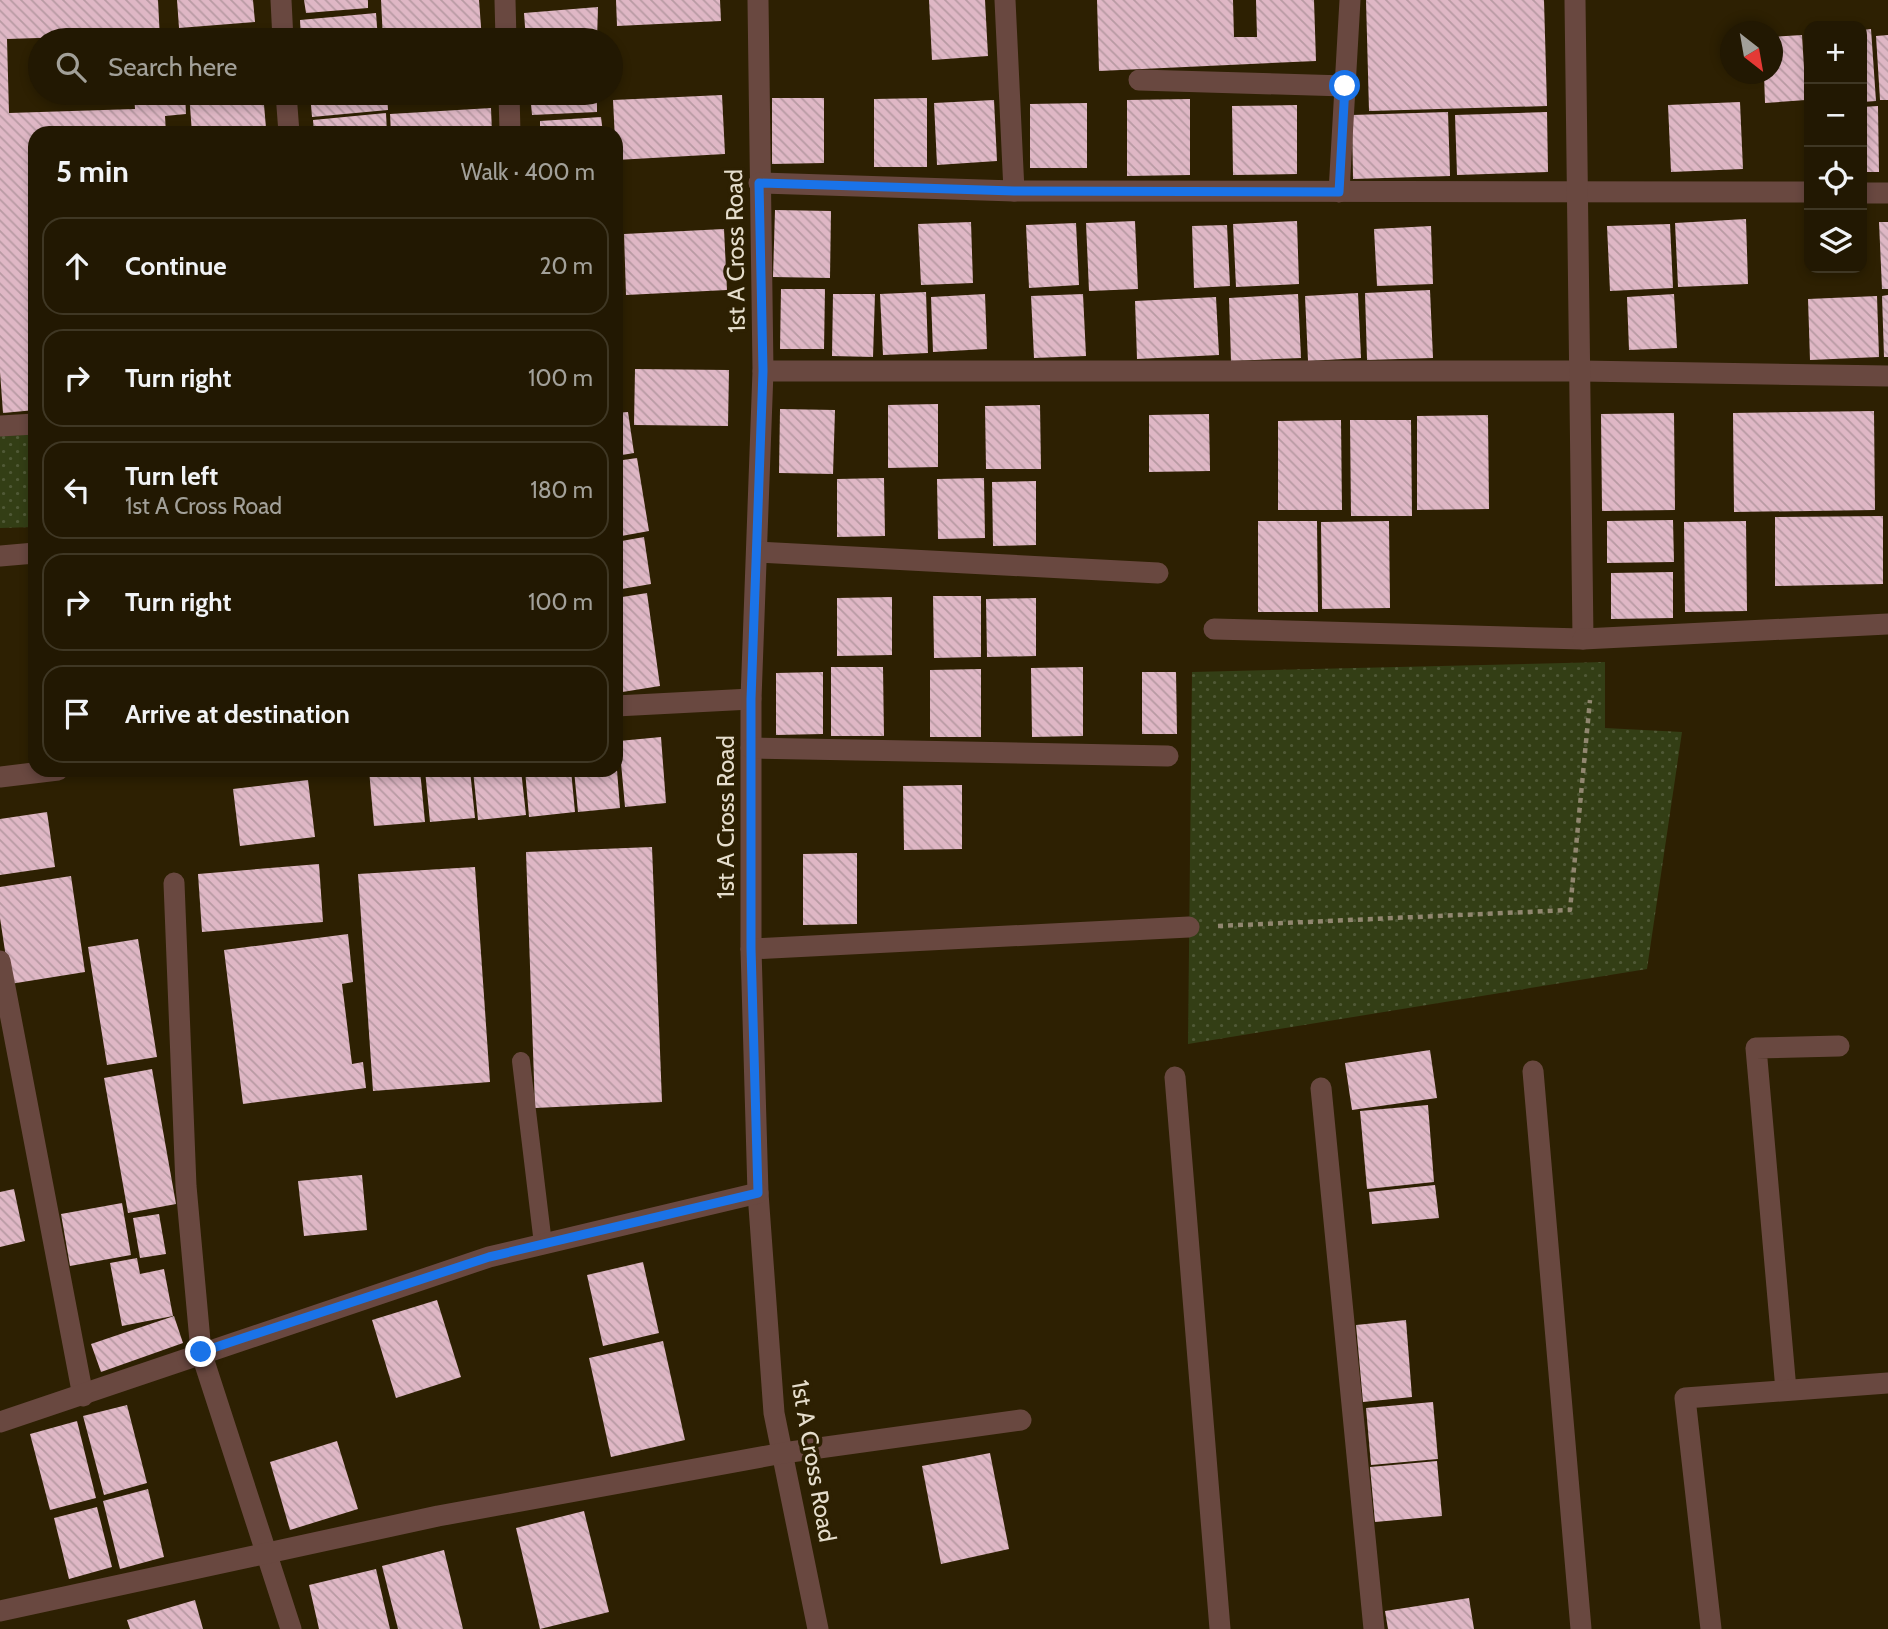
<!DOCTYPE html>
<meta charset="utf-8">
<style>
body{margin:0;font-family:Cabin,sans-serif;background:#2a210c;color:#f1f3f6}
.controls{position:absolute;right:21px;top:21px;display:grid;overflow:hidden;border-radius:14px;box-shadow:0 4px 10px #0003}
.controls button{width:63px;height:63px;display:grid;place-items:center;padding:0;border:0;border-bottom:2px solid #3f3724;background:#221802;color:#f1f3f6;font:35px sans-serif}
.compass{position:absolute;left:1720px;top:21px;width:63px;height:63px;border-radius:50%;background:#221802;box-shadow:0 4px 10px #0003;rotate:149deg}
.stop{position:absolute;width:21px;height:21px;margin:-16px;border:5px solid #1a73e8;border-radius:50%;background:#fff}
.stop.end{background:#1a73e8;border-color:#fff;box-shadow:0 2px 7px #0008}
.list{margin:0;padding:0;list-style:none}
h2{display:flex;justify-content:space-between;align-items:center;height:91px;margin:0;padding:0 28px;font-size:30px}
h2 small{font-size:23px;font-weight:400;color:#a2a099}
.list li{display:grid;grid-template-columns:46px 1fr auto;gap:21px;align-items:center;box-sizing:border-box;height:98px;margin:0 14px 14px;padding:0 14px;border:2px solid #3f3724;border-radius:21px}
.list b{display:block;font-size:26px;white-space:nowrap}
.list p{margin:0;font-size:23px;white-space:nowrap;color:#a2a099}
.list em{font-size:23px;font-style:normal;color:#a2a099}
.icon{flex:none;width:38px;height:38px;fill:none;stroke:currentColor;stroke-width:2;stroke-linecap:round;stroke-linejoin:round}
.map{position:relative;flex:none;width:1888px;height:1629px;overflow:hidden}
.search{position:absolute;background:#221802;box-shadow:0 4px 10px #0003;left:28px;top:28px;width:595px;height:77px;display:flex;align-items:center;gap:18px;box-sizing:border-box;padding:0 24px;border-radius:38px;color:#a2a099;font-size:26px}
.panel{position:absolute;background:#221802;box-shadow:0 4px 10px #0003;left:28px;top:126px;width:595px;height:651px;border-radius:21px}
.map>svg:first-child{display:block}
.grass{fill:url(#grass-dots)}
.building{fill:url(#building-back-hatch)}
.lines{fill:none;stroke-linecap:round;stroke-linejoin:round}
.path{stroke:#918770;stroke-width:4.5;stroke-dasharray:5 5;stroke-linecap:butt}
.lane{stroke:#694840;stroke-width:18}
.street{stroke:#694840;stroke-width:21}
.route{stroke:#1a73e8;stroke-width:9}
.labels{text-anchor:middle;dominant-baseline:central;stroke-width:7;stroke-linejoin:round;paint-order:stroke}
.street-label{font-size:24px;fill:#e5ddcc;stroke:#2d2002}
</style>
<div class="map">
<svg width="1888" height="1629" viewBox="0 0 1888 1629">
<defs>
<pattern id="grass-dots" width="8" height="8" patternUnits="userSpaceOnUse" patternTransform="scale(1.75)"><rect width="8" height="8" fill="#333e15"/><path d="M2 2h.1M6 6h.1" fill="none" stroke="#505936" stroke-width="1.8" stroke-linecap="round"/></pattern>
<pattern id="building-back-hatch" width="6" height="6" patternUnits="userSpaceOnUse" patternTransform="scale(1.75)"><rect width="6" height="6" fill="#dfb7c5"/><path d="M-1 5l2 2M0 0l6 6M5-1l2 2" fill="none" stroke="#b89aa3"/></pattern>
</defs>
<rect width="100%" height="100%" fill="#2d2002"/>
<g class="grass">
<polygon points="35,433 35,527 0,528 0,434"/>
<polygon points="1605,662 1605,728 1682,732 1647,969 1188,1044 1192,672"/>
</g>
<g class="building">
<polygon points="0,0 158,0 160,40 133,40 132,35 7,39 9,113 135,109 134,93 185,93 186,114 165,116 166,133 35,133 35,410 3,413 0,372"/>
<polygon points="177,0 253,0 255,22 179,28"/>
<polygon points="304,0 368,0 368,8 306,13"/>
<polygon points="381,0 479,0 482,40 383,40"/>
<polygon points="616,0 720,0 721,21 617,26"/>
<polygon points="929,0 985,0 988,56 932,60"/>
<polygon points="1097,0 1233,0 1234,37 1257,37 1256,0 1314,0 1316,61 1099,71"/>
<polygon points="1366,0 1544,0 1547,106 1369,111"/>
<polygon points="598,7 597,40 526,40 524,13"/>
<polygon points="376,13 378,40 301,40 300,20"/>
<polygon points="1871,29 1876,101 1862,102 1862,30"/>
<polygon points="1802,35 1806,100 1765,103 1764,74 1772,74 1772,37"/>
<polygon points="1888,35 1888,100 1880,100 1876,36"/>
<polygon points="189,93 263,93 266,128 192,133"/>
<polygon points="310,93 387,93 388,110 312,117"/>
<polygon points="530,93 597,93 597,112 532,115"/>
<polygon points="722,95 725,154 616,160 613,100"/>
<polygon points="772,98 824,98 824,163 772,164"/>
<polygon points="927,98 927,167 874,167 874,99"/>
<polygon points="1190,99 1190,175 1127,176 1127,100"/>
<polygon points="994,100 997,161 937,165 934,103"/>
<polygon points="1740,102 1743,169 1671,172 1668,105"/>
<polygon points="1087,103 1087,168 1030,168 1030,104"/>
<polygon points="1297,105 1297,174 1233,175 1232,106"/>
<polygon points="1878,106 1879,172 1862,172 1862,107"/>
<polygon points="491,108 492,133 391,133 390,114"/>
<polygon points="1805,108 1809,108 1809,174 1807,174"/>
<polygon points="1448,112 1450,176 1353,179 1352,115"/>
<polygon points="1547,112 1548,172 1457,175 1455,115"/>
<polygon points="386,113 387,133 314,133 313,120"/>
<polygon points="601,117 603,133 540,133 540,121"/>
<polygon points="775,210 831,211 830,278 773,277"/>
<polygon points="1746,219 1748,284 1678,287 1675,223"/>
<polygon points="1135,221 1138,289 1089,291 1086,223"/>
<polygon points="1297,221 1299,284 1236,287 1233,224"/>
<polygon points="971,222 973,283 921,285 918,224"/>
<polygon points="1879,222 1888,222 1888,289 1882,289"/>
<polygon points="1076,223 1079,285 1029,288 1026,225"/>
<polygon points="1670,224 1673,288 1610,291 1607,226"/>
<polygon points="1227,225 1230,286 1194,288 1192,226"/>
<polygon points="1431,226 1433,284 1377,286 1374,229"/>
<polygon points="724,229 727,290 626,295 624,234"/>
<polygon points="781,289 825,289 824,349 780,349"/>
<polygon points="1430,290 1433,358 1367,360 1365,293"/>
<polygon points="926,292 928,353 883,355 880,294"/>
<polygon points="1358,293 1361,358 1308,361 1305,296"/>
<polygon points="833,294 875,294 873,357 832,356"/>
<polygon points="985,294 987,349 933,352 931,297"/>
<polygon points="1083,294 1086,356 1034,358 1031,296"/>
<polygon points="1298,294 1301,358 1231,361 1229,298"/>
<polygon points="1674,294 1677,348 1629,350 1627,297"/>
<polygon points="1888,295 1888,357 1884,357 1882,296"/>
<polygon points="1877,296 1879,357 1810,360 1808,299"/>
<polygon points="1216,297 1219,355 1137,359 1135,301"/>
<polygon points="635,369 729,370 728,426 634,425"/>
<polygon points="938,404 938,467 888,468 888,405"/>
<polygon points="1040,405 1041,469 986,469 985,406"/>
<polygon points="780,409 835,410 833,474 779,473"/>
<polygon points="1874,411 1875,510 1734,512 1733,413"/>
<polygon points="628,412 634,453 616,456 616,413"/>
<polygon points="1674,413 1675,510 1602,511 1601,414"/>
<polygon points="1209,414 1210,471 1149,472 1149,415"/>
<polygon points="1488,415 1489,509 1417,510 1417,416"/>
<polygon points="1341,420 1342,510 1278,510 1278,421"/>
<polygon points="1350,420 1411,420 1412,516 1351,516"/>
<polygon points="637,458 649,531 616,537 616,461"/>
<polygon points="884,478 885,536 837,537 837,479"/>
<polygon points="984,478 985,538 938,539 937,479"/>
<polygon points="1036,481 1036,545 993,546 992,482"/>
<polygon points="1883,516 1883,584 1775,586 1775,517"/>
<polygon points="1673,520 1674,562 1607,563 1607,521"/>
<polygon points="1258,521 1317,521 1318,612 1258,612"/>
<polygon points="1389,521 1390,608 1322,609 1321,522"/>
<polygon points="1746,521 1747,611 1685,612 1684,522"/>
<polygon points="644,537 651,584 616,590 616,542"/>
<polygon points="1673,572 1673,618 1611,619 1611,573"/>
<polygon points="647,593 660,686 616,693 616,598"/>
<polygon points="933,596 981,596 981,657 934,658"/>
<polygon points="892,597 892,655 837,656 837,598"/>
<polygon points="1036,598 1036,656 987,657 986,599"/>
<polygon points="831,667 883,667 884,736 831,736"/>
<polygon points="1083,667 1083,736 1032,737 1031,668"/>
<polygon points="981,669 981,737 930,737 930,670"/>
<polygon points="823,672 823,734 776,735 776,673"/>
<polygon points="1142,672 1176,672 1177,734 1142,734"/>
<polygon points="661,737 666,803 625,807 619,741"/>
<polygon points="369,770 420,770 425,822 374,826"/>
<polygon points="425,770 470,770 475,818 430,822"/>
<polygon points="473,770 521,770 526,815 478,820"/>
<polygon points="525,770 571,770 575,812 529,817"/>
<polygon points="574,770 617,770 620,808 578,812"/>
<polygon points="308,780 315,837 240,846 233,789"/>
<polygon points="962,785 962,849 904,850 903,786"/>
<polygon points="47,812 55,867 0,875 0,819"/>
<polygon points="652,847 662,1102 535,1108 526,852"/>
<polygon points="857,853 857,924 803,925 803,854"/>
<polygon points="319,864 323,922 202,932 198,874"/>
<polygon points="475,867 490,1082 373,1091 358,874"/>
<polygon points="71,876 85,972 10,984 0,918 0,887"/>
<polygon points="348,934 353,982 342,984 352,1064 363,1062 366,1088 243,1104 224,950"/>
<polygon points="138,939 157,1057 107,1065 88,947"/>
<polygon points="1430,1050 1437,1098 1352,1110 1345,1063"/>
<polygon points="152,1069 176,1204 128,1213 104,1078"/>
<polygon points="1428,1105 1434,1182 1367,1189 1360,1111"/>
<polygon points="362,1175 367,1230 304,1236 298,1181"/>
<polygon points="1435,1185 1439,1218 1372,1224 1369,1192"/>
<polygon points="14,1189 25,1241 0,1247 0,1192"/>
<polygon points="122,1203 131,1255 70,1266 61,1214"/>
<polygon points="159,1214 166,1254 140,1258 133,1218"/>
<polygon points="137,1258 140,1274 164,1269 173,1316 122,1326 110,1263"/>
<polygon points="643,1262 659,1333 603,1346 587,1275"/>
<polygon points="437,1300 461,1377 396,1398 372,1320"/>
<polygon points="174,1316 183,1343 101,1372 91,1344"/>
<polygon points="1406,1320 1412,1397 1363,1402 1356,1325"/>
<polygon points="663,1341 685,1440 611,1457 589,1358"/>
<polygon points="1433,1402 1438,1459 1371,1465 1366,1408"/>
<polygon points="127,1405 147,1483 104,1495 83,1416"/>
<polygon points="77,1421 96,1498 50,1510 30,1434"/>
<polygon points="337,1441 358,1509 290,1530 270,1462"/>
<polygon points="990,1453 1009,1549 941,1564 922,1466"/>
<polygon points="1437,1461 1442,1516 1375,1522 1370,1467"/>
<polygon points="148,1489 164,1557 120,1569 103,1501"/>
<polygon points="97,1507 112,1567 69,1579 54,1518"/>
<polygon points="584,1511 609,1612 540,1629 516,1528"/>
<polygon points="444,1550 463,1629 398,1629 382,1566"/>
<polygon points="376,1569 390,1629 319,1629 309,1585"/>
<polygon points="1469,1598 1474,1629 1388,1629 1385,1611"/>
<polygon points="195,1600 203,1629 130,1629 127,1620"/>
</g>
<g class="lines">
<polyline class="path" points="1218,926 1570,910 1590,700"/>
<polyline class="lane" points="521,1061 543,1244"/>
<g class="street">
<polyline points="281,0 283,40"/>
<polyline points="505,0 506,40"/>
<polyline points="758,0 763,371 751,699 751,949 758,1193 774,1413 818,1629"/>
<polyline points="1005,0 1014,191"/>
<polyline points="1139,80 1345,86"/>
<polyline points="286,93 289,133"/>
<polyline points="509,93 510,133"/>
<polyline points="759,183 1014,191 1809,192"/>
<polyline points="1339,192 1350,0"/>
<polyline points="1862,193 1888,193"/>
<polyline points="763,371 1581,371 1888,376"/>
<polyline points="0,426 35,424"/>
<polyline points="759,552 1158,573"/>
<polyline points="0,556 35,553"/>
<polyline points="1214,629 1583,639 1575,0"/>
<polyline points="1583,639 1888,624"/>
<polyline points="616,706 751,699"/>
<polyline points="751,748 1168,756"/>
<polyline points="0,777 58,770"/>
<polyline points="174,883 186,1186 201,1352 291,1629"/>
<polyline points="751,949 1189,927"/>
<polyline points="0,961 83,1396"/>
<polyline points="1533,1071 1581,1629"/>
<polyline points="1175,1077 1220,1629"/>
<polyline points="1321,1088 1374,1629"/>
<polyline points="1786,1390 1756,1048 1839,1046"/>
<polyline points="0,1422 489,1257 758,1193"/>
<polyline points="0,1611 438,1516 783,1453 1021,1420"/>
<polyline points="1711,1629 1685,1398 1888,1383"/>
</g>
</g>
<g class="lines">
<polyline class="route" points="201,1352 489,1257 758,1193 751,948 751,699 763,371 759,183 1014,191 1339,192 1345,86"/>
</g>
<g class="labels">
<g class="street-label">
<text transform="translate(735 251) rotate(-91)">1st A Cross Road</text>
<text transform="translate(725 817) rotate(-90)">1st A Cross Road</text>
<text transform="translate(814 1461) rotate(80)">1st A Cross Road</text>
</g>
</g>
</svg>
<div class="controls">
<button>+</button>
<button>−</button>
<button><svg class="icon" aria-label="locate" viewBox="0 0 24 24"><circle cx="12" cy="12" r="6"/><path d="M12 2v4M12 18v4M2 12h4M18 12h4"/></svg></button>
<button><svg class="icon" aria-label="layers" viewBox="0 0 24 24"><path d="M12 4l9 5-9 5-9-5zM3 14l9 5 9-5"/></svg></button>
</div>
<svg class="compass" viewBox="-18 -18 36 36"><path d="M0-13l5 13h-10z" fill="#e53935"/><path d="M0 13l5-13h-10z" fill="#a2a099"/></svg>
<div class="stop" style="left:1345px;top:86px"></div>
<div class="stop end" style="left:201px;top:1352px"></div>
<div class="search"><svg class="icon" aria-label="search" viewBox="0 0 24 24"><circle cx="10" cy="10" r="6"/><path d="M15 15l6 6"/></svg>Search here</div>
<section class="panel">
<h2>5 min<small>Walk · 400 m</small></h2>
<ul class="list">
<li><svg class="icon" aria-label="ahead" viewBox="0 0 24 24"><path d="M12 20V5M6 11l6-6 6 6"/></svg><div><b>Continue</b></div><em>20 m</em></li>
<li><svg class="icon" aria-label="right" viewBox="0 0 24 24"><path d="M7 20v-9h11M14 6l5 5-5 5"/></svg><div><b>Turn right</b></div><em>100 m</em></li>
<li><svg class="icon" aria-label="left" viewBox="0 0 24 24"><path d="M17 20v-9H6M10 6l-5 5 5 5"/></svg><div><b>Turn left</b><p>1st A Cross Road</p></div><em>180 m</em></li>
<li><svg class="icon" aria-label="right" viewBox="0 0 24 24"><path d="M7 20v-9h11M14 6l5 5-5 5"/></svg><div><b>Turn right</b></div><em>100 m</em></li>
<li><svg class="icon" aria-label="arrive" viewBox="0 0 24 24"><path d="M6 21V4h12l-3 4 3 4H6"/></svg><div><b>Arrive at destination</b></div></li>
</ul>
</section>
</div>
